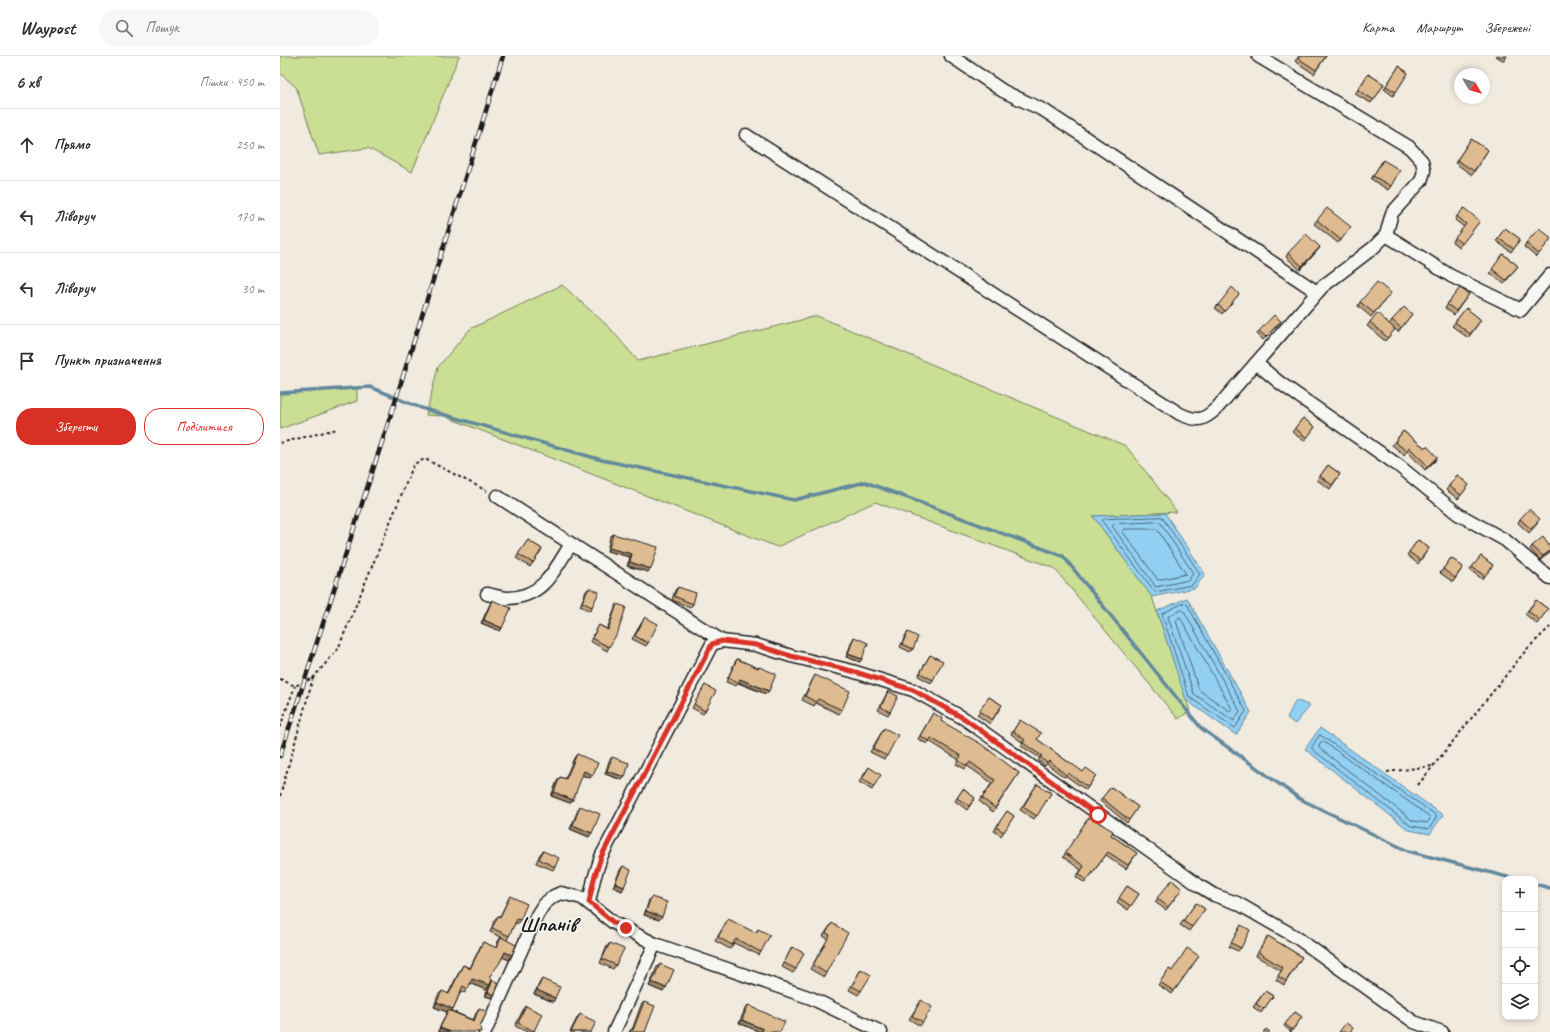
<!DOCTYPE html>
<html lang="uk">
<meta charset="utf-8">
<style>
body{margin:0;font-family:Caveat,sans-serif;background:#f7f7f7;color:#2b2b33}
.controls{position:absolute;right:12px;bottom:12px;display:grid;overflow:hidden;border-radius:8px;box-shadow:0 2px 6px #0003}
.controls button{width:36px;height:36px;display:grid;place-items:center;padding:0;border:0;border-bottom:1px solid #e1e1e2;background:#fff;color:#2b2b33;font:20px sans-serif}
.compass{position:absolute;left:1174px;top:12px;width:36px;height:36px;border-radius:50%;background:#fff;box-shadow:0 2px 6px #0003;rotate:128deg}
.stop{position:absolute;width:12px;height:12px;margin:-9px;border:3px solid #d93025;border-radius:50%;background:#fff}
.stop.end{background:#d93025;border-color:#fff;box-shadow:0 1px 4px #0008}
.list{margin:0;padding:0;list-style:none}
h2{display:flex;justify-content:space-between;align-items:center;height:52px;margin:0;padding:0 16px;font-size:17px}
h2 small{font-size:13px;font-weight:400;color:#7c7c81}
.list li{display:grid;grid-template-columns:26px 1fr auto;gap:12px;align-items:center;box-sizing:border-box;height:72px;padding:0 16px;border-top:1px solid #e1e1e2}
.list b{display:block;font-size:15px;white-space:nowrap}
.list em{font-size:13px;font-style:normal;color:#7c7c81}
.actions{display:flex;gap:8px;padding:12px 16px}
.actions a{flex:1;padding:9px 0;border:1px solid #d93025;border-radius:16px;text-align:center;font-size:14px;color:#d93025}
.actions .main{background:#d93025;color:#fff}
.icon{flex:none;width:22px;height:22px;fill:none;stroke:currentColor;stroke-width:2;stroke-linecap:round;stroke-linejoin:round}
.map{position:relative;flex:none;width:1270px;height:976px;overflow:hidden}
header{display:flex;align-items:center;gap:24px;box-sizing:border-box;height:56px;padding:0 20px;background:#fff;border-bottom:1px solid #e1e1e2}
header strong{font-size:19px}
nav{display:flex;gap:22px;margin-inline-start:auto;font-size:14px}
.search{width:280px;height:36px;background:#f7f7f7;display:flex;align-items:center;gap:10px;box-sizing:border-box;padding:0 14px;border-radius:22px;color:#7c7c81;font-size:15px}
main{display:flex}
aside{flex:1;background:#fff}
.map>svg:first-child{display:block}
.green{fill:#cadf94;stroke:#737e58}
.water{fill:#92d0f3;stroke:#63889d}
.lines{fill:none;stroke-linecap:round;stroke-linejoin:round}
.shore{stroke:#4b6472;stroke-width:1}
.stream{stroke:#63889d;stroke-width:3.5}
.minor-casing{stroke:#1c1c1c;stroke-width:15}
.path{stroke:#1c1c1c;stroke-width:2;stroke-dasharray:3 3;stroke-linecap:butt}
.minor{stroke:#f6f6f2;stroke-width:12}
.rail-casing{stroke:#1c1c1c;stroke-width:4.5}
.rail{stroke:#f6f6f2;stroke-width:3;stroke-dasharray:9;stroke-linecap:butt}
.wall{fill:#c0a17d;stroke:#1c1c1c}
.shaded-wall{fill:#9c8366;stroke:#1c1c1c}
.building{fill:#dfbb91;stroke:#1c1c1c}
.route{stroke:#d93025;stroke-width:5}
.labels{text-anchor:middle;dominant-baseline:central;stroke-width:3;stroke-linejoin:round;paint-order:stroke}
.quarter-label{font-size:21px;font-weight:bold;fill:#1c1c1c;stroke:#f6f6f2}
</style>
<header>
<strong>Waypost</strong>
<div class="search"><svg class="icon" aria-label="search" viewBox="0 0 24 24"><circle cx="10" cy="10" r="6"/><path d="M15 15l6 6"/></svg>Пошук</div>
<nav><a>Карта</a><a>Маршрут</a><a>Збережені</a></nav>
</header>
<main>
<aside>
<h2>6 хв<small>Пішки · 450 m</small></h2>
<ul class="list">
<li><svg class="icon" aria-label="ahead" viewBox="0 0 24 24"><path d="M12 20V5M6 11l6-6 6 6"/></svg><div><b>Прямо</b></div><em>250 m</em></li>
<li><svg class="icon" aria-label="left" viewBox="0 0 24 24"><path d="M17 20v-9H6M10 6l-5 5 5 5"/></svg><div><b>Ліворуч</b></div><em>170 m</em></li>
<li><svg class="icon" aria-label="left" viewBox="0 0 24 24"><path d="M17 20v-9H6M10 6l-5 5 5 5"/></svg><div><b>Ліворуч</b></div><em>30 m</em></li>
<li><svg class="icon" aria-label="arrive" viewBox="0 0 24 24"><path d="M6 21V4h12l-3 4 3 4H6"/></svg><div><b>Пункт призначення</b></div></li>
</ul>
<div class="actions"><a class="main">Зберегти</a><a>Поділитися</a></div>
</aside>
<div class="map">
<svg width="1270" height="976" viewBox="0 0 1270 976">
<rect width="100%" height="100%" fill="#f1eadf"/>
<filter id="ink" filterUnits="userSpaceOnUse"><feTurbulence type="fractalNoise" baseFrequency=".025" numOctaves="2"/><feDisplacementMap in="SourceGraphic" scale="8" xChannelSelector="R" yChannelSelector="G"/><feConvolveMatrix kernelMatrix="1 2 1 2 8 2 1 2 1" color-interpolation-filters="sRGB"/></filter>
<g filter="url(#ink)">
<g class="green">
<polygon points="0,0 179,0 132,116 88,92 39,99 16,31 0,17"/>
<polygon points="282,229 329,271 358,305 537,260 846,390 897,456 813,460 872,541 910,655 898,663 774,512 595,446 497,491 164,360 146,359 158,311 190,273"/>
<polygon points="77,332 77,345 0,373 0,337"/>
</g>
<g class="water">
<polygon points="885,457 925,518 915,532 872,541 813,460"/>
<polygon points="907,542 971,656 956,679 906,644 877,555"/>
<polygon points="1016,644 1030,650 1015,668 1007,662"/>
<polygon points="1040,672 1163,759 1150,778 1129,774 1025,693"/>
</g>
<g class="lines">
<g class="shore">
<polygon points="882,461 920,518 912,529 875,536 822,465 824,463"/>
<polygon points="880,466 913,517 909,524 876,531 832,470 834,468"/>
<polygon points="845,473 877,473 906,518 878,524 843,476"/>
<polygon points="904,547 907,548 966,655 955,672 909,641 882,558"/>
<polygon points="902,554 904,555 960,655 954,665 914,638 888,561"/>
<polygon points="900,561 952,653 951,656 919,634 896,565"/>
<polygon points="1040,679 1156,759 1156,762 1149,773 1131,770 1032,693 1032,691"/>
<polygon points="1041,686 1044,686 1149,760 1150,763 1147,767 1133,765 1039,692"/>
</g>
<g class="stream">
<polyline points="0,337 90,331 141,352 322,404 514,444 585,426 783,500 921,672 1020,743 1128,795 1235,823"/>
<polyline points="1255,828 1270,832"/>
</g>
<defs>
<g id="minor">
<polyline points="671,0 723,35 765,55 1037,236"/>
<polyline points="978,0 1129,91 1142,105 1144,115 1141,125 1112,157 1106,179"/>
<path d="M466,79L900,358C918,366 923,365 937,352L1042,231L1093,192L1106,179L1171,220L1241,254L1270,219"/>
<polyline points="976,307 1000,327 1119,410 1178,458 1225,484 1270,522"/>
<polyline points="217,440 442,585"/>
<path d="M207,538C213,539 221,542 228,542C264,541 275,513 291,488"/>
<polyline points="309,846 314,823 321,801 432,588 442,585 476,589 511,600 572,615 633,634 685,663 921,831 934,839 957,847 1016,881 1134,966 1162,976"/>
<polyline points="205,976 257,859 264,848 274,840 281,837 302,842 334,867 375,888 531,942 601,976"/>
<polyline points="334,976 375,888"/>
</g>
</defs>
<use href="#minor" class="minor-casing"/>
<g class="path">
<polyline points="0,387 57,373"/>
<polyline points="0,623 15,630 33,622 58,593 134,408 145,403 207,435"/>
<polyline points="0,671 15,630"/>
<polyline points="1107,716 1152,710"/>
<polyline points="1138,729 1247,593 1270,571"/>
<polyline points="0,740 33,622"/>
</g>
<use href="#minor" class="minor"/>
<defs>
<polyline id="rail" points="0,700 114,349 223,0"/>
</defs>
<use href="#rail" class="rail-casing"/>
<use href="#rail" class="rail"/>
</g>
<g class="wall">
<polygon points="1019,0 1046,0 1034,18 1015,5"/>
<polygon points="1216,0 1227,0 1224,5"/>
<polygon points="1119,10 1128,17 1113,40 1104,33"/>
<polygon points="1088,18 1104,28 1091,47 1075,38"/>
<polygon points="1191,83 1208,94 1192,119 1175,107"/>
<polygon points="1103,104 1111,130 1108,134 1091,123"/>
<polygon points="1177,160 1200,165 1179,191 1172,186 1184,171 1175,164"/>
<polygon points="1037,164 1071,171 1058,187 1034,168"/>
<polygon points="1225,172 1240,183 1231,196 1216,185"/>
<polygon points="1270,184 1256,201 1244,191 1246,187"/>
<polygon points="1040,191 1037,195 1020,214 1006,201 1008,197"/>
<polygon points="1223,198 1238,210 1224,228 1210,217"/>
<polygon points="1180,232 1189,238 1174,259 1165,252"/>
<polygon points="1111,237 1091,261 1078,250 1080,246"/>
<polygon points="959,238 942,258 935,252 938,249"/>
<polygon points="1186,252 1201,264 1188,282 1172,270"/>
<polygon points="1132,258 1118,276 1115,273 1105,285 1087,270 1090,266 1109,268 1112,264"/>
<polygon points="1001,265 998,269 983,284 977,278 979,275"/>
<polygon points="1023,362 1035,371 1024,385 1012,376"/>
<polygon points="1123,375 1157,401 1155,405 1145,414 1127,395 1124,399 1112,389"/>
<polygon points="1048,409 1060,418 1050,433 1037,424"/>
<polygon points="1177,419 1189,429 1178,443 1166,434"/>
<polygon points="1240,463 1258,467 1249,477 1238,467"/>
<polygon points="333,478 371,513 368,516 347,510 350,501 327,495 330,481"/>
<polygon points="248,484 262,493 250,511 236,502"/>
<polygon points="1138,484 1149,492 1138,508 1127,499"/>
<polygon points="1252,490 1270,491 1270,496 1260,504 1250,493"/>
<polygon points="1201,500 1213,509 1202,523 1190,514"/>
<polygon points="1171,502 1183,511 1173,526 1160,517"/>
<polygon points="398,531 413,548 410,552 392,544 395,534"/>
<polygon points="309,532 312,551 310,555 300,550 306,535"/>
<polygon points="212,544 222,572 220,575 201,567 210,548"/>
<polygon points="1256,544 1268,553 1257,568 1245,558"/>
<polygon points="337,548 329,591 327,595 310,585 319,569 327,573 335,552"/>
<polygon points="365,561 368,587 366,590 352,583"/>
<polygon points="628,576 633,593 630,596 620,591 625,580"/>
<polygon points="574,581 580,606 566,601 572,585"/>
<polygon points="650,599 653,624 651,627 638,620"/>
<polygon points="457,603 478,612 479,611 486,638 458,627 456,630 446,626 455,606"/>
<polygon points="535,619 562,654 559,658 536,647 534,650 522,644 533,623"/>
<polygon points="425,629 425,655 423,658 412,652"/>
<polygon points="608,635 610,656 608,659 598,654 606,639"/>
<polygon points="709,641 722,649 710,668 697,659"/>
<polygon points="653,657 661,665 739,717 713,756 699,745 712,727 687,710 685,713 676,708 679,704 649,685 647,688 638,683"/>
<polygon points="740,664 757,683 788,706 803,716 816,719 806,734 786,720 784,721 767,708 765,710 758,704 760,702 741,690 743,687 731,678"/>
<polygon points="604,672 607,700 604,703 590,696"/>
<polygon points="297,698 310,722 302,719 290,747 271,740 277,725 280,721 285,723 294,702"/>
<polygon points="332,701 345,721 342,724 325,718 329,705"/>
<polygon points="589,711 594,730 592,734 579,726"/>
<polygon points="757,728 771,737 754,763 740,754"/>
<polygon points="831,731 858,751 847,767 820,745"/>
<polygon points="683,733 695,742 687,754 675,745"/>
<polygon points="300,750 309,781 290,773 298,754"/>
<polygon points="727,755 734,760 721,780 714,775"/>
<polygon points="811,758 831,779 857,797 846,813 826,799 805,827 796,821 801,814 783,801"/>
<polygon points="263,795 275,811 273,814 256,807 260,798"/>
<polygon points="343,810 344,831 342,835 333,831 340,814"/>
<polygon points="892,824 902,833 886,854 875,846"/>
<polygon points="847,830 859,838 848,854 837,846"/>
<polygon points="230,840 240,864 237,868 235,867 229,880 227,884 232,899 229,904 223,901 209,921 210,929 206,934 190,927 185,937 181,935 173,953 172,955 193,964 197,955 199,952 200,970 158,975 167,956 154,951 158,939 162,935 168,938 180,914 183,909 190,912 200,891 203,886 216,892 218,885 221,881 210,876 215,863 218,860 220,860"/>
<polygon points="371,841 379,864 364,859 369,844"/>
<polygon points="916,847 925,853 909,875 900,869"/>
<polygon points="448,863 475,877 478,873 481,896 479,899 454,887 450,893 435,885"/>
<polygon points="552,867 546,917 544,921 530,913 548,883 543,880"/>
<polygon points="961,869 961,892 958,895 949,891"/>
<polygon points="988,880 1022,901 1004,929 996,924 1001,915 976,900"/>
<polygon points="330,887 336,909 333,913 320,907 327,890"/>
<polygon points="512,891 516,913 513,917 502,911"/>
<polygon points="919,900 892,938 878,929 889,913 892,915"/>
<polygon points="380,908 383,936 369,930 377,911"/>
<polygon points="581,913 581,935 578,939 569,934"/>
<polygon points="262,923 275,942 273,946 254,938 260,926"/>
<polygon points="213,924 214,939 212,942 205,940 210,928"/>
<polygon points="985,935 993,940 981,957 973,951"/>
<polygon points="364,946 365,976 349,976 351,973 352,974 361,949"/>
<polygon points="639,948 643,966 640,970 629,963"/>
<polygon points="468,949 500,976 480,976 459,967 465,953"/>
<polygon points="246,950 254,975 254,976 247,976 235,970 243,954"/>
<polygon points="1015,956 1022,961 1011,976 1004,970"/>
<polygon points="300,958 311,976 290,976 297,962"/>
</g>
<g class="shaded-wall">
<polygon points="1040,191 1037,195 1020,214 1022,210"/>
<polygon points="1157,401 1155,405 1145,414 1148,410"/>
<polygon points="329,492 352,498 350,501 327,495"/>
<polygon points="1270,495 1270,497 1260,504 1263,500"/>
<polygon points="350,506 371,513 368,516 347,510"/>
<polygon points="204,564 222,572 220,575 201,567"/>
<polygon points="568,598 582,603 580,606 566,601"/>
<polygon points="460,623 489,635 486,638 458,626"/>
<polygon points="304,715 313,719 310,722 301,719"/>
<polygon points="327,715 345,721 342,724 325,718"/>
<polygon points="274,736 293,744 290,747 271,740"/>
<polygon points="293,769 312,777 309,781 290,773"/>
<polygon points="335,827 344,831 342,835 333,831"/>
<polygon points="366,855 382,861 379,864 364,859"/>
<polygon points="225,896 232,899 229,904 222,901"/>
<polygon points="192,923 210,929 206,934 189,927"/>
<polygon points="372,926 386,932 383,936 369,930"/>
<polygon points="257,934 275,942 273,946 254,938"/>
<polygon points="208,936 214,939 212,942 205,940"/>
<polygon points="157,946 173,953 170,957 168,954 167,956 154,951"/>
<polygon points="462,964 483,973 481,976 480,976 459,967"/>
<polygon points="160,972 171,976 161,976 158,975"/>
</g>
<g class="building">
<polygon points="1019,0 1046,0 1036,14 1018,2"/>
<polygon points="1119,10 1128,17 1116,36 1106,30"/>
<polygon points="1088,18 1104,28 1094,44 1078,34"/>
<polygon points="1191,83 1208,94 1194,115 1177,104"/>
<polygon points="1103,104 1120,114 1111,130 1093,120"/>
<polygon points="1047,152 1071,171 1061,184 1037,164"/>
<polygon points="1184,152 1200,165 1182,188 1175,182 1186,168 1177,160"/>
<polygon points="1225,172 1240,183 1234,193 1218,182"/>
<polygon points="1259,172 1270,181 1270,184 1259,198 1246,187"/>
<polygon points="1026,178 1040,191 1022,210 1008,197"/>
<polygon points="1223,198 1238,210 1226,224 1212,213"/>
<polygon points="1097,226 1111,237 1094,257 1080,246"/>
<polygon points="952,231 959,238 945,255 938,249"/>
<polygon points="1180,232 1189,238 1176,255 1167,248"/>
<polygon points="1124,251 1132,258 1121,272 1112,264"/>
<polygon points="1186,252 1201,264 1190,278 1175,266"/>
<polygon points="1097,257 1115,273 1108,282 1090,266"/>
<polygon points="994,259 1001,265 986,281 979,275"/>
<polygon points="1023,362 1035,371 1027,382 1015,372"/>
<polygon points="1123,375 1145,392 1147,390 1157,401 1148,410 1129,391 1127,395 1115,386"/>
<polygon points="1048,409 1060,418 1052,429 1040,420"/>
<polygon points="1177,419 1189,429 1181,439 1169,430"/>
<polygon points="1249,453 1260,463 1251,473 1240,463"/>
<polygon points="333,478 378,491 371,513 350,506 352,498 329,492"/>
<polygon points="1263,481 1270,491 1270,495 1263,500 1252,490"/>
<polygon points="248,484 262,493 253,507 238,498"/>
<polygon points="1138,484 1149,492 1140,504 1129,496"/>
<polygon points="1201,500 1213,509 1205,520 1192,511"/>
<polygon points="1171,502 1183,511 1175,522 1163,513"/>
<polygon points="398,531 416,537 413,548 394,540"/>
<polygon points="309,532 319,536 312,551 302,546"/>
<polygon points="212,544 231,552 222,572 204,564"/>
<polygon points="1256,544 1268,553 1260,564 1248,555"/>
<polygon points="337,548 346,551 338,576 329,591 312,582 319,569 328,574"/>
<polygon points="365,561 378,568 368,587 355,580"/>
<polygon points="628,576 638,581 633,593 622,588"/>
<polygon points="574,581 588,587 582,603 568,598"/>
<polygon points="650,599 663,605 653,624 640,617"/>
<polygon points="457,603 478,612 479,611 496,618 489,635 460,623 458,627 448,622"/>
<polygon points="535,619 570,635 562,654 538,643 536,646 525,640"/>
<polygon points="425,629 436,635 425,655 414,648"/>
<polygon points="608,635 618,640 610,656 601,651"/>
<polygon points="709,641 722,649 712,664 699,655"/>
<polygon points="653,657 662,662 661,665 701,688 739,717 715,752 702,742 715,724 690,706 687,710 678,704 681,700 651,682 649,685 640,680"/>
<polygon points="740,664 761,677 757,683 788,706 788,705 803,716 806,712 816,719 808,731 788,717 786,719 769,705 767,707 760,701 762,700 743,687 745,684 733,675"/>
<polygon points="604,672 618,679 607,700 593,693"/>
<polygon points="297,698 318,707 313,719 304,715 293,744 274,736 280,721 286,723"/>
<polygon points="332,701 349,707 345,721 327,715"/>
<polygon points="589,711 601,719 594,730 582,723"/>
<polygon points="757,728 771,737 757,760 743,751"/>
<polygon points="831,731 858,751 849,764 822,742"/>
<polygon points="683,733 695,742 689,750 677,742"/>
<polygon points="300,750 320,758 312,777 293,769"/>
<polygon points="727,755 734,760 724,776 716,771"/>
<polygon points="811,758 820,764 818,766 833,775 831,779 857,797 848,809 828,796 807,824 799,818 804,810 785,797"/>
<polygon points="263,795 279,802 275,811 259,803"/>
<polygon points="343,810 351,814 344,831 335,827"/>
<polygon points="892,824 902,833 888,851 877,842"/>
<polygon points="847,830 859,838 851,850 839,842"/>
<polygon points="230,840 247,848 240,864 237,863 229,880 212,872 218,860 220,861"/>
<polygon points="371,841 387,846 382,861 366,855"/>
<polygon points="916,847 925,853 912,871 903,865"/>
<polygon points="448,863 476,877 478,873 490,879 481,896 456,883 452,889 438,881"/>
<polygon points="552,867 568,877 546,917 533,909 550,879 546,877"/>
<polygon points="961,869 970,874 961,892 951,887"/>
<polygon points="988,880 1022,901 1006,925 998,920 1003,912 978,896"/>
<polygon points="221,881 236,889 232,899 225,896 219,908 209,921 212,923 210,929 192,923 188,933 183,930 173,953 157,946 162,935 169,938 183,909 190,913 203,886 217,892"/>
<polygon points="330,887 344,893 336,909 322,903"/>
<polygon points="512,891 524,897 516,913 504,907"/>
<polygon points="907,892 919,900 894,935 880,926 889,913 892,915"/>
<polygon points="380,908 394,914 386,932 372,926"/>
<polygon points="581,913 591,919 581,935 572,930"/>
<polygon points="262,923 280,931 275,942 257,934"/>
<polygon points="213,924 219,927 214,939 208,936"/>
<polygon points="985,935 993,940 984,953 976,948"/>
<polygon points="641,944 652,951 643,966 632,960"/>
<polygon points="364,946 375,950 365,976 350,976 351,973 353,974"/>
<polygon points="468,949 505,966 500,976 481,976 483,973 462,964"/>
<polygon points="246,950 262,958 254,975 238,967"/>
<polygon points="199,952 207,956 200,970 201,976 171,976 160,972 168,954 194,965"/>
<polygon points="1015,956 1022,961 1012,974 1005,968"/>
<polygon points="300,958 316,966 311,976 291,976"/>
<polygon points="1066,967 1073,972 1070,976 1059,976"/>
<polygon points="986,973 990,976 983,976"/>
</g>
</g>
<g class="lines" filter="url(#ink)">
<polyline class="route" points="346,872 334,867 309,846 314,823 321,801 432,588 442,585 476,589 511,600 572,615 633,634 685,663 818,759"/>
</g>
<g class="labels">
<g class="quarter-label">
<text x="268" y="868">Шпанів</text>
</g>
</g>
</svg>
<div class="controls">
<button>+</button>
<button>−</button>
<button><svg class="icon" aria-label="locate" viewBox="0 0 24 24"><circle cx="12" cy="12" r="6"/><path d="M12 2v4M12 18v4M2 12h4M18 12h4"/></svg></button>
<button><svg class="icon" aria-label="layers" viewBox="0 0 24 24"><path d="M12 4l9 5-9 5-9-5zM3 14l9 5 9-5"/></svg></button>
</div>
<svg class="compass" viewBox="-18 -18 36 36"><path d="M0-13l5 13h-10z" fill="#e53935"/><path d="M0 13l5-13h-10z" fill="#7c7c81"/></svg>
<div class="stop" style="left:818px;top:759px"></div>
<div class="stop end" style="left:346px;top:872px"></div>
</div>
</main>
